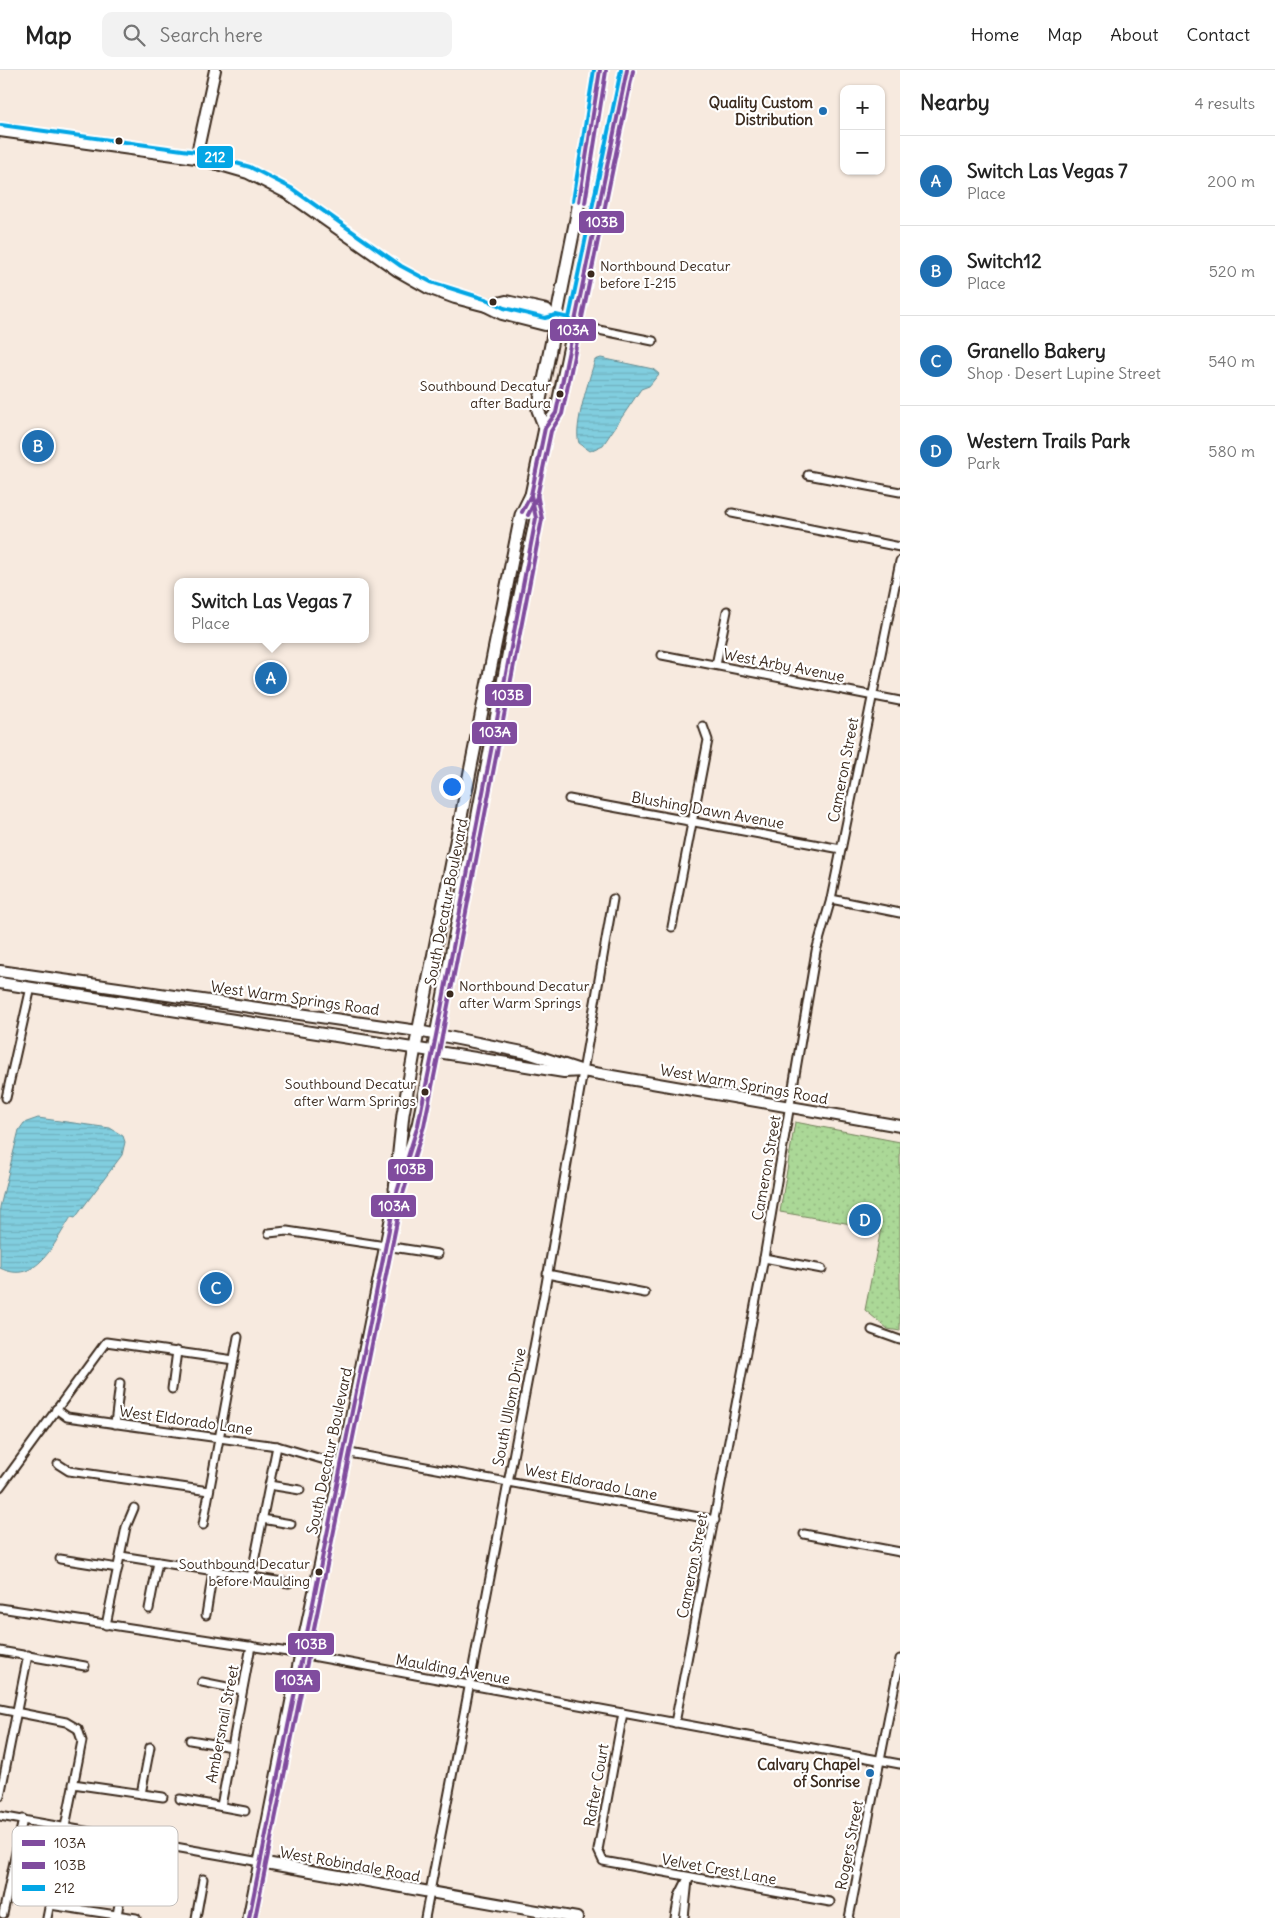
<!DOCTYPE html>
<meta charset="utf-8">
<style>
body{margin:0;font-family:Delius,sans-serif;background:#f2f2f2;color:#222}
.controls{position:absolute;right:15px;top:15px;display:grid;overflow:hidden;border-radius:10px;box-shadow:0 1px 4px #0004}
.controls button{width:45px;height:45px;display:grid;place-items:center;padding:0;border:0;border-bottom:1px solid #e0e0e0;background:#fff;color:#222;font:25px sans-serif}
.you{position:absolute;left:451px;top:716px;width:18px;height:18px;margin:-12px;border:4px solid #fff;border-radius:50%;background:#1a73e8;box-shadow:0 0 0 8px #1a73e833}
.badge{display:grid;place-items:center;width:32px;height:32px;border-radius:50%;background:#1f6fb2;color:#fff;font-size:16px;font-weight:700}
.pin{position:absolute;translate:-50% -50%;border:2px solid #fff;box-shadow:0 1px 5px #0006}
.popup{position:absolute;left:174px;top:508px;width:195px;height:65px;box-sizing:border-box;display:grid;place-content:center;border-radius:10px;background:#fff;filter:drop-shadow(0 1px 4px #0005);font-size:16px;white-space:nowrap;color:#767676}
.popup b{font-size:19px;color:#222}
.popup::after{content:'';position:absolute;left:50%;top:100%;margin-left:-10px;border:10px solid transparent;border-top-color:#fff}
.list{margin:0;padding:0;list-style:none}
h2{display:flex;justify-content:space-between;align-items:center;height:65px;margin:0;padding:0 20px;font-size:21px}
h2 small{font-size:16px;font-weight:400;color:#767676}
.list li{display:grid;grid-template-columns:32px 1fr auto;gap:15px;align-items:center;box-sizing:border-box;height:90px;padding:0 20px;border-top:1px solid #e0e0e0}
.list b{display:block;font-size:19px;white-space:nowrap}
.list p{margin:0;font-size:16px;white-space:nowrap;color:#767676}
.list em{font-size:16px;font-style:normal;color:#767676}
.icon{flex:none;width:28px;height:28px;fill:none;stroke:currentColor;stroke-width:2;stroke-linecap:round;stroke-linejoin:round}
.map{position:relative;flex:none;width:900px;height:1848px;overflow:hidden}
header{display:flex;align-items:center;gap:30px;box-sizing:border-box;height:70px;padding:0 25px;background:#fff;border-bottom:1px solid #e0e0e0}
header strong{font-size:24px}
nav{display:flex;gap:28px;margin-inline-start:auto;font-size:18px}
.search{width:350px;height:45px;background:#f2f2f2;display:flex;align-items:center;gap:12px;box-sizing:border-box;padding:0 18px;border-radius:10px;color:#767676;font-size:19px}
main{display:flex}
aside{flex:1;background:#fff}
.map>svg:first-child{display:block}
.grass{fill:url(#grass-dots);stroke:#73815a}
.water{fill:url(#water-rules);stroke:#658c92}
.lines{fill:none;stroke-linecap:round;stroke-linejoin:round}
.street-casing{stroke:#3b2a1e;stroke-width:11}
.secondary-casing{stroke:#3b2a1e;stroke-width:14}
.primary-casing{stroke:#3b2a1e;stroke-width:15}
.street{stroke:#fff;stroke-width:7}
.secondary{stroke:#fff;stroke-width:10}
.primary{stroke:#fff;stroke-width:11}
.bus-1-casing{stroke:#fff;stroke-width:8}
.bus-2-casing{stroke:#fff;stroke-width:8}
.bus-3-casing{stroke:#fff;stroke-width:8}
.bus-1{stroke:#804c9e;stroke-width:4}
.bus-2{stroke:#804c9e;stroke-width:4}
.bus-3{stroke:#03a6e5;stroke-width:4}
.poi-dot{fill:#1f6fb2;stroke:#fff;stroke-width:2}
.bus-dot{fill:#3b2a1e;stroke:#fff;stroke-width:2}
.labels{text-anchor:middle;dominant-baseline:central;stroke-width:4.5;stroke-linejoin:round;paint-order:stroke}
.bus-label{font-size:14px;fill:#3b2a1e;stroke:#fff;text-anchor:end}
.poi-label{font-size:15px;font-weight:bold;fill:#3b2a1e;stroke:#fff;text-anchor:end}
.street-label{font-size:15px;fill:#3b2a1e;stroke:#fff}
.key{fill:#fff;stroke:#c4bfbc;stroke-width:1}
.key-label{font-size:14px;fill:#3b2a1e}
.line-badge{stroke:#fff;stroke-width:2}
.badge-label{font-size:14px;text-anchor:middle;font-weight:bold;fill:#fff}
</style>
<header>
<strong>Map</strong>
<div class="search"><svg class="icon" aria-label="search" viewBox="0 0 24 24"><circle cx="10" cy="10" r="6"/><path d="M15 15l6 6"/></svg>Search here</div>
<nav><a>Home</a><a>Map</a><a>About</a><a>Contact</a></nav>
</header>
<main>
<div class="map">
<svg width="900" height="1848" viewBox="0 0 900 1848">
<defs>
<pattern id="grass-dots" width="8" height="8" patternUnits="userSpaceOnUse" patternTransform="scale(1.25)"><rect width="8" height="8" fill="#abd897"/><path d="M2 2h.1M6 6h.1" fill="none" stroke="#94ba82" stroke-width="1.8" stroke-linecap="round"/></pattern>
<pattern id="water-rules" width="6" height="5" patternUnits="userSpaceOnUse" patternTransform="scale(1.25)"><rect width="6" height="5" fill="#81cedf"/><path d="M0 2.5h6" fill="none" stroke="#70b1bf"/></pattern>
</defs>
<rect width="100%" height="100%" fill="#f7eadf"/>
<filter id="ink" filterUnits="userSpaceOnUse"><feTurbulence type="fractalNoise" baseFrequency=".02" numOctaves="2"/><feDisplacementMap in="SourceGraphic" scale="10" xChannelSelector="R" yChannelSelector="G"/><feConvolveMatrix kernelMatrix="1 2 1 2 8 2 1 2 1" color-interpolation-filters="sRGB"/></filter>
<g filter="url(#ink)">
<polygon class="grass" points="795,1052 900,1072 900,1261 888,1259 865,1240 881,1159 780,1142"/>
<g class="water">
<path d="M601,288L653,299L659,304L649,316L641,319L603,375L590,381L579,373C573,357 590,307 595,290Z"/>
<path d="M38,1048L110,1058L123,1066L125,1072L122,1085L75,1148L71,1147C54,1173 37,1216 0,1198V1137L19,1060L24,1053Z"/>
</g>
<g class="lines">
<defs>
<g id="street">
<polyline points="574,255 653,271"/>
<polyline points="808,405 900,422"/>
<polyline points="732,443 900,477"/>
<polyline points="662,585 900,631"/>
<polyline points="716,595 727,541"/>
<polyline points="569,729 841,779"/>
<polyline points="831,829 900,843"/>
<polyline points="672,857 708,670 703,656"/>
<polyline points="6,1028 31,917"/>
<polyline points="269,1163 287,1161 438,1184"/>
<polyline points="764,1188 822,1199"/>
<polyline points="547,1204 645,1223"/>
<polyline points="872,1260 900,1270"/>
<polyline points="172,1319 177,1281"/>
<polyline points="56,1339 67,1347 277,1376 342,1395"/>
<polyline points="115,1354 120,1313"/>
<polyline points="344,1382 715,1450"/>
<polyline points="58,1394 69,1401 209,1421"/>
<polyline points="269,1415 300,1420"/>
<polyline points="0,1417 106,1272 234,1290"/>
<polyline points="262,1449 291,1454"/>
<polyline points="203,1455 238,1267"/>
<polyline points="804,1464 900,1482"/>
<polyline points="121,1486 289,1513"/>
<polyline points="60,1489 118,1498"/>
<polyline points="251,1507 277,1376"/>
<polyline points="0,1538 301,1584 900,1694"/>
<polyline points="149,1539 158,1492"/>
<polyline points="206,1545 213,1501"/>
<polyline points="106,1555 126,1457 134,1438"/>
<polyline points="0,1581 85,1596"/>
<polyline points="202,1612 242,1620"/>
<polyline points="0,1639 66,1652 78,1659 82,1671 47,1848"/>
<polyline points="623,1643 598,1780 603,1791 830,1832"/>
<polyline points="675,1653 764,1188 816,881 831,829 900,491"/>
<polyline points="190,1670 232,1677"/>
<polyline points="73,1714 163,1727"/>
<polyline points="141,1724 150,1677"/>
<polyline points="0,1726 28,1585"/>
<polyline points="180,1729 245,1741"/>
<polyline points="221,1736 251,1576"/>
<polyline points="0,1746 260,1792"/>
<polyline points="50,1835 136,1848"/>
<polyline points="3,1844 23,1749"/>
<polyline points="117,1845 126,1796"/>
<polyline points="196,1848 203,1809"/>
<polyline points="425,1848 546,1214 613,829"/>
<polyline points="675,1848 679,1826 688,1808"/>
<polyline points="684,1848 688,1810"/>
<polyline points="849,1848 900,1589"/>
</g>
<g id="secondary">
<polyline points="0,61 196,88 248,103 287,123 398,201 428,218 455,228 486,236 502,244 545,255 556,251 574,255"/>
<polyline points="196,88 215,0"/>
<polyline points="486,236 506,231 547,240 556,251"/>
<polyline points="0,901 418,961 528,983 580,1000"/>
<polyline points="0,913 564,1002 583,1001 900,1056"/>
<polyline points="260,1792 577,1848"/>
</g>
<g id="primary">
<polyline points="545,358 538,340 576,149 600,0"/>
<polyline points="395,1119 403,1044 415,978 521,445 531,425 545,358 556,343 627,0"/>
<polyline points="249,1848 301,1584 342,1395 396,1125 418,1055 433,981 515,549 536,448 531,425"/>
</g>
</defs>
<use href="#street" class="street-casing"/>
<use href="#secondary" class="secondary-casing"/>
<use href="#primary" class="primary-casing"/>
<use href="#street" class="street"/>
<use href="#secondary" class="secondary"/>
<use href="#primary" class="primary"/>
<defs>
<g id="bus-1">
<polyline points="579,132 600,0"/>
<polyline points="522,442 531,425 545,358 556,343 627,0"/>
<polyline points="249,1848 396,1125 418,1055 433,981 536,448 531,425"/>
</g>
<g id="bus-2">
<polyline points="585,133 606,1"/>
<polyline points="528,445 537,427 551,361 562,344 633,1"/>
<polyline points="255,1848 402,1127 424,1056 439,982 542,449 537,424"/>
</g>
<g id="bus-3">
<polyline points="1,55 197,82 250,97 291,118 401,196 431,212 488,230 504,238 545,248 556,245 569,248 621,0"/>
<polyline points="573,131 594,0"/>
</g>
</defs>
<use href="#bus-1" class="bus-1-casing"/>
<use href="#bus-2" class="bus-2-casing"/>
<use href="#bus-3" class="bus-3-casing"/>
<use href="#bus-1" class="bus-1"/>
<use href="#bus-2" class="bus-2"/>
<use href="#bus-3" class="bus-3"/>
</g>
</g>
<g class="poi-dot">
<circle cx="823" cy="41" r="5"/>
<circle cx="870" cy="1703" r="5"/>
</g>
<g class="bus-dot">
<circle cx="119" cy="71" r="4.5"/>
<circle cx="591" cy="204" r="4.5"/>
<circle cx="493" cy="232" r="4.5"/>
<circle cx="560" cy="324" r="4.5"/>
<circle cx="450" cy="924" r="4.5"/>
<circle cx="425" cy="1022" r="4.5"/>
<circle cx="319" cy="1502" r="4.5"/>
</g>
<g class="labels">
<g class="bus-label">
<text x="600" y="196" text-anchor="start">Northbound Decatur<tspan x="600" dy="17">before I-215</tspan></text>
<text x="551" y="316">Southbound Decatur<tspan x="551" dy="17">after Badura</tspan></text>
<text x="459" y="916" text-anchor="start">Northbound Decatur<tspan x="459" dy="17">after Warm Springs</tspan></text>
<text x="416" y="1014">Southbound Decatur<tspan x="416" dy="17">after Warm Springs</tspan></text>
<text x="310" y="1494">Southbound Decatur<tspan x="310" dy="17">before Maulding</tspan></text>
</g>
<g class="poi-label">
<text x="813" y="32">Quality Custom<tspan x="813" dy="17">Distribution</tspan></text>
<text x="860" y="1694">Calvary Chapel<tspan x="860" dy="17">of Sonrise</tspan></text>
</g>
<g class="street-label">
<text transform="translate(784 595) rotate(11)">West Arby Avenue</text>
<text transform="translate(843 700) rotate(-79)">Cameron Street</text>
<text transform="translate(708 740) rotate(10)">Blushing Dawn Avenue</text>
<text transform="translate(446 832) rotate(-79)">South Decatur Boulevard</text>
<text transform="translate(295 928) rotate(8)">West Warm Springs Road</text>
<text transform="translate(744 1014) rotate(10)">West Warm Springs Road</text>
<text transform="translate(766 1098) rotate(-80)">Cameron Street</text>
<text transform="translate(509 1337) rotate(-79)">South Ullom Drive</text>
<text transform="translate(186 1350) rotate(8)">West Eldorado Lane</text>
<text transform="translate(329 1381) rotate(-78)">South Decatur Boulevard</text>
<text transform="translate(591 1412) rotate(11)">West Eldorado Lane</text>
<text transform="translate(692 1496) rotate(-79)">Cameron Street</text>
<text transform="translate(453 1599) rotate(10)">Maulding Avenue</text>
<text transform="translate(222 1654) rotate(-79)">Ambersnail Street</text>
<text transform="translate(596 1715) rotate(-80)">Rafter Court</text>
<text transform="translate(849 1775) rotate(-79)">Rogers Street</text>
<text transform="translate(350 1794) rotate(10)">West Robindale Road</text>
<text transform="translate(719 1799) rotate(10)">Velvet Crest Lane</text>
</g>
</g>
<rect x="12" y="1756" width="166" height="80" rx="8" class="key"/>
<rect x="22" y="1770" width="23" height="6" fill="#804c9e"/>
<rect x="22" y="1792" width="23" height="7" fill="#804c9e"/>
<rect x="22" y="1815" width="23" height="6" fill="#03a6e5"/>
<g class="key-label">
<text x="54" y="1778">103A</text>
<text x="54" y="1800">103B</text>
<text x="54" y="1823">212</text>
</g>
<g class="line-badge">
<rect x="196" y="75" width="38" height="24" rx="5" fill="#03a6e5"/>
<rect x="578" y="140" width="47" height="24" rx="5" fill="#804c9e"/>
<rect x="549" y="248" width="48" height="24" rx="5" fill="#804c9e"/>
<rect x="484" y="613" width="48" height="24" rx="5" fill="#804c9e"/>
<rect x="471" y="651" width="47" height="24" rx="5" fill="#804c9e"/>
<rect x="387" y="1088" width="47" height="24" rx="5" fill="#804c9e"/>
<rect x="370" y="1124" width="47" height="24" rx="5" fill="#804c9e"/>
<rect x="287" y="1562" width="48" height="24" rx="5" fill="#804c9e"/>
<rect x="274" y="1599" width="47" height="24" rx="5" fill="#804c9e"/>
</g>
<g class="badge-label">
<text x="215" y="92">212</text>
<text x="602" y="157">103B</text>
<text x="573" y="265">103A</text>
<text x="508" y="630">103B</text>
<text x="495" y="667">103A</text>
<text x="410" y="1104">103B</text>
<text x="394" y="1141">103A</text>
<text x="311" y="1579">103B</text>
<text x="297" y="1615">103A</text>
</g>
</svg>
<div class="controls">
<button>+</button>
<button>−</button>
</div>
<div class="you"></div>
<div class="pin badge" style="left:271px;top:608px">A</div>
<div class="popup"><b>Switch Las Vegas 7</b>Place</div>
<div class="pin badge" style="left:38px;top:376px">B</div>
<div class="pin badge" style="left:216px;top:1218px">C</div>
<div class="pin badge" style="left:865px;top:1150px">D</div>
</div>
<aside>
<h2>Nearby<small>4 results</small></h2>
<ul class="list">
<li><span class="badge">A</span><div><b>Switch Las Vegas 7</b><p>Place</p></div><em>200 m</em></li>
<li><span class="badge">B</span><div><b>Switch12</b><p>Place</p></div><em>520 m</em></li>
<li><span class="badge">C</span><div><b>Granello Bakery</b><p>Shop · Desert Lupine Street</p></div><em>540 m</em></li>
<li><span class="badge">D</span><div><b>Western Trails Park</b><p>Park</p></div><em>580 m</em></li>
</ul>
</aside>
</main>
